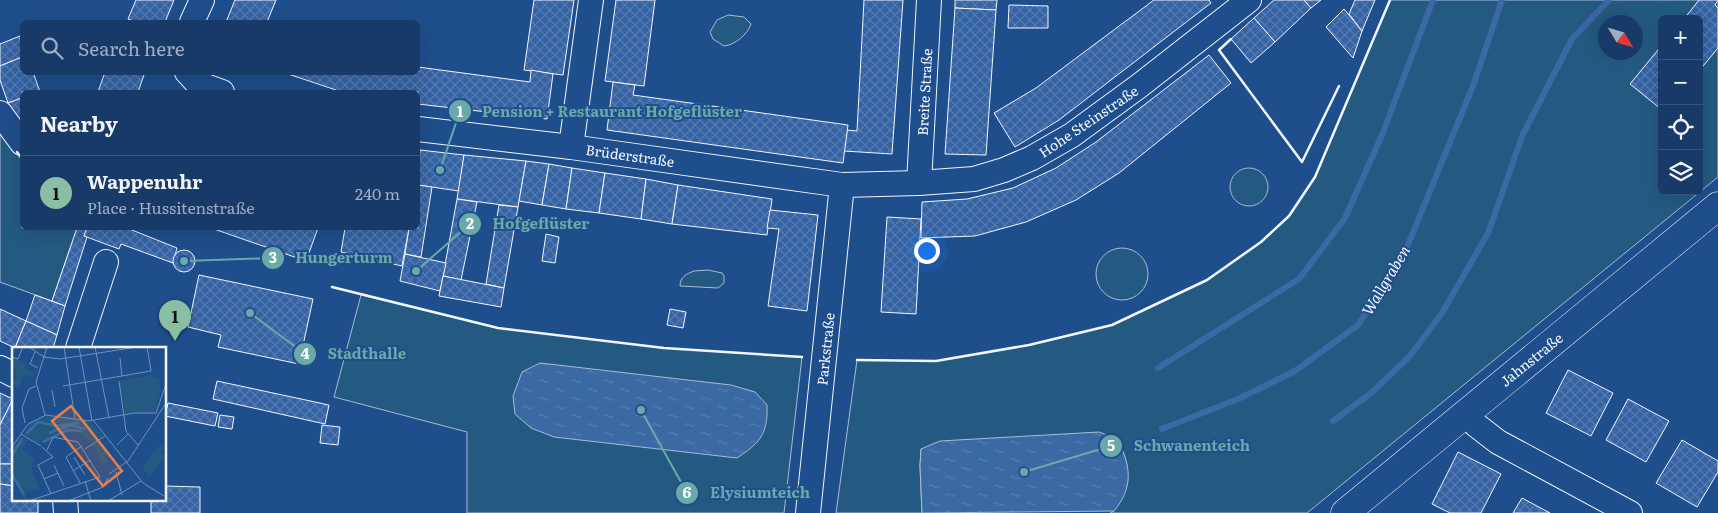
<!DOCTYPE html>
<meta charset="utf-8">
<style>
body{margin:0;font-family:Literata,serif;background:#20416f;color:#f1f3f6}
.controls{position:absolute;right:15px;top:15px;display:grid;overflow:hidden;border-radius:8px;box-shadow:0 5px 20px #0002}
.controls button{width:45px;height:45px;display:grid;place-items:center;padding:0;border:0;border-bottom:1px solid #36547d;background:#173a69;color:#f1f3f6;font:25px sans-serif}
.compass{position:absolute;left:1598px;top:15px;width:45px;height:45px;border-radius:50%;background:#173a69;box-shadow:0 5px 20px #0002;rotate:128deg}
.you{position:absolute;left:926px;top:250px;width:18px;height:18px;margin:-12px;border:4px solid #fff;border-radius:50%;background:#1a73e8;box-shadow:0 0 0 8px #1a73e833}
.badge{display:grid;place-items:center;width:32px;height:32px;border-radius:50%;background:#8abfa5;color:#111;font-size:16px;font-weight:700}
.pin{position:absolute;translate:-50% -41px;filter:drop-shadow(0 1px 2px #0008)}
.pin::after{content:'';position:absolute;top:26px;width:18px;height:15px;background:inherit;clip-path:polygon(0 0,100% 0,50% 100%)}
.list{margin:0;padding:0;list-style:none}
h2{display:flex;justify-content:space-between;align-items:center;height:65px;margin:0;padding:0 20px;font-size:21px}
h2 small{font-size:16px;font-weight:400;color:#9eadc0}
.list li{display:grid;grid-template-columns:32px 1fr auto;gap:15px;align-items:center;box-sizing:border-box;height:75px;padding:0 20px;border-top:1px solid #36547d}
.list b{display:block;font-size:19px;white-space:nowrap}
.list p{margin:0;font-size:16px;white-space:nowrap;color:#9eadc0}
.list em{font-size:16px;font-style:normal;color:#9eadc0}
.icon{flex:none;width:28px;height:28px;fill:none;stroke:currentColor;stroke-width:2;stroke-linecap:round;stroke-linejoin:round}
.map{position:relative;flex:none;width:1718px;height:513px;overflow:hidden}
.search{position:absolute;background:#173a69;box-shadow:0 5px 20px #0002;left:20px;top:20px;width:400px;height:55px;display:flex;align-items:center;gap:12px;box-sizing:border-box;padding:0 18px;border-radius:8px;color:#9eadc0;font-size:19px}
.panel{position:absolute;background:#173a69;box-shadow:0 5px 20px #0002;left:20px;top:90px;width:400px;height:140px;border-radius:8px}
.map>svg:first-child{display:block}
.green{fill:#245a82;stroke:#a8bbd7;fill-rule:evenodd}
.water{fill:url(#water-ripples);stroke:#a8bbd7}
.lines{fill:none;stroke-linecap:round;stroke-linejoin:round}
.stream{stroke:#3b69a3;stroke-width:6}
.building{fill:url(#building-cross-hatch);stroke:#f2f6ff}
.minor-casing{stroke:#f2f6ff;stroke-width:26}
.major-casing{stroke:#f2f6ff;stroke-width:29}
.minor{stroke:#1f4e8c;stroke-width:24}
.major{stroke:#1f4e8c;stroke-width:28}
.wall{stroke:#f2f6ff;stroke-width:2.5}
.labels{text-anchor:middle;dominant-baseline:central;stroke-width:4;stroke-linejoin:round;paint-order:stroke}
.street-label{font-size:14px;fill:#f2f6ff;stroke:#1f4e8c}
.water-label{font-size:15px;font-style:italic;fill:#f2f6ff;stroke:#1f4e8c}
.inset-river{fill:none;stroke:#3b69a3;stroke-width:2.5}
.inset-road{fill:none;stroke:#7391ba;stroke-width:1}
.view{fill:#ea8049;fill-opacity:0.15;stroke:#ea8049;stroke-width:2.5}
.inset-edge{fill:none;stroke:#f2f6ff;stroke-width:2.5}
.leader{fill:none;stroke:#6aa9a8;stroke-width:2}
.callout-dot{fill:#6aa9a8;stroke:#1f4e8c;stroke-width:2}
.mark-label{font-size:15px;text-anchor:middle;font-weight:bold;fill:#fff}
.callout-label{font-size:15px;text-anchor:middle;font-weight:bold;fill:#6aa9a8;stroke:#1f4e8c;stroke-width:4;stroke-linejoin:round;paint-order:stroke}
</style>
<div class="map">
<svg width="1718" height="513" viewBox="0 0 1718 513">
<defs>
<pattern id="water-ripples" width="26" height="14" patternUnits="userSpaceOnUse" patternTransform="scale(1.25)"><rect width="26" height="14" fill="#3b69a3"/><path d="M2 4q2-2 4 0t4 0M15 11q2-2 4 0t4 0" fill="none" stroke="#587fb1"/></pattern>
<pattern id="building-cross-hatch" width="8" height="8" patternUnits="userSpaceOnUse" patternTransform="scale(1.25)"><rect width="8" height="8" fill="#3563a3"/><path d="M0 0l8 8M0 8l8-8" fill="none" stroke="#537ab1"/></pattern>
</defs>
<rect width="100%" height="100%" fill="#1f4e8c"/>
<g class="green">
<path d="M1390,0H1718V177L1307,513H1110L1114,511C1128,480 1134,471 1117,439L921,449L920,466L922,513H836L857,360L936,361L1029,345L1112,325L1207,280L1261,242L1289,216L1315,177ZM1662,19H1699V191H1662ZM1606,22H1636V52H1606Z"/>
<path d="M728,15L744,17L751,24C748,34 735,45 724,46L713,39L710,32L717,20Z"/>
<polygon points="0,130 22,159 22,228 77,228 52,301 0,282"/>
<circle cx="1249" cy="187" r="19"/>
<circle cx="1122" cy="274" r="26"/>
<path d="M694,271L708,270L722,273L724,276V283L718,288L680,286C680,277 686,274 694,271Z"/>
<polygon points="361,295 498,328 664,348 802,357 784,513 467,513 467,432 334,397"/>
</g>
<g class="water">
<path d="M540,363L731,385L755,392L767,405C768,434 760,443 737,458L554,437L531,428L515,414L513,396L522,372Z"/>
<path d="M1099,432L1117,439C1131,465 1134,487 1114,511L922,513L920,466L921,449L940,441Z"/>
</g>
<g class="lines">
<g class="stream">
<polyline points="1158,368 1299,279 1345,218 1382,135 1433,0"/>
<polyline points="1333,421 1370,394 1410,356 1442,313 1488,233 1523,134 1572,39 1609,0"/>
<polyline points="1162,429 1238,399 1295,371 1358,325 1403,257 1473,86 1502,0"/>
</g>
</g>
<g class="building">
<polygon points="136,0 174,0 165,22 136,22 128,19"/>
<polygon points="235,0 276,0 267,22 226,22"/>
<polygon points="534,0 574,0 563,75 524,70"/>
<polygon points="616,0 655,0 644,86 605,81"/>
<polygon points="864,0 903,0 892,154 844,151 847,130 857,131"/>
<polygon points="955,0 997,0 996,10 955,8"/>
<polygon points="1154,0 1209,0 1211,3 1059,120 1015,147 994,113 1036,88"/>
<polygon points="1274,0 1304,0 1311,8 1275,42 1254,18"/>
<polygon points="1304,0 1321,0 1311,8"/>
<polygon points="1355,0 1375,0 1362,31 1349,14"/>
<polygon points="1699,0 1718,0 1715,5 1718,8 1718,48 1699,71 1699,19 1684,19"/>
<polygon points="1009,5 1048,6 1048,28 1008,28"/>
<polygon points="955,8 996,10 986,155 945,154"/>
<polygon points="1344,9 1362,31 1353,58 1326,27"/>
<polygon points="1254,18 1275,42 1251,63 1231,39"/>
<polygon points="20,36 22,57 0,66 0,44"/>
<polygon points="1662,45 1662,110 1630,84"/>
<polygon points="1209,55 1231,83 1119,173 1076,200 1026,222 975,236 921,238 922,202 967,199 1013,188 1056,168 1096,142"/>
<polygon points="22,57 22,72 33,72 40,92 22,92 22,98 8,103 0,80 0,66"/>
<polygon points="418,67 530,82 531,70 553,74 547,119 418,104 418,92 342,92 282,72 418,72"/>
<polygon points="105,72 145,72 138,92 98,92"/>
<polygon points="613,82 635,85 633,95 848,125 843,163 607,130"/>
<polygon points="22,98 22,125 11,111 8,103"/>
<polygon points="420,150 464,155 459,191 418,185"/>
<polygon points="464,155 526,161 518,207 457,199"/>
<polygon points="526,161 549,164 542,205 519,201"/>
<polygon points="549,164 572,168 566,209 542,205"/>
<polygon points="572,168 605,173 599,213 566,209"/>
<polygon points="605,173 646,179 641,219 599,213"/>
<polygon points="646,179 678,185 672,224 641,219"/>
<polygon points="418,185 432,187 421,257 405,254 409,228 418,228"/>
<polygon points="678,185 772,199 767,235 672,224"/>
<polygon points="457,199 477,202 461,280 443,276"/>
<polygon points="499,205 518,207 504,288 486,284"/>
<polygon points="770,210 818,215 807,311 768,306 779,229 767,228"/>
<polygon points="887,217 921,219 916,314 881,312"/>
<polygon points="77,228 87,228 84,236 87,237 65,306 52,301"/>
<polygon points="87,228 127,228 177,248 173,263 121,244 119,249 84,236"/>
<polygon points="211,228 318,228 306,261"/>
<polygon points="345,228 409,228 402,266 341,252"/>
<polygon points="546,234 559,237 555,263 542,261"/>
<circle cx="184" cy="261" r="11"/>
<polygon points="405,254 446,263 440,291 400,281"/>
<polygon points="199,275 313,299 299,364 218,347 221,335 188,327"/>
<polygon points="443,276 504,288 501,307 439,296"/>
<polygon points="35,295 65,306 57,335 26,321"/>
<polygon points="0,309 26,321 15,348 0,341"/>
<polygon points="670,309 686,312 683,328 667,325"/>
<polygon points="26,321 57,335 53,348 15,348"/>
<polygon points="1568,370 1613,393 1591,436 1546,413"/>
<polygon points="217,381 329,405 325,424 213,399"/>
<polygon points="0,393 13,399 0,425"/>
<polygon points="13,399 14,464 0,464 0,425"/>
<polygon points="1628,399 1669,421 1646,462 1606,440"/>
<polygon points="168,403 218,413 215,426 165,416"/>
<polygon points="220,415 234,417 232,429 218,427"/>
<polygon points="322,425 340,427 338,445 320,443"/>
<polygon points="1682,440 1718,461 1718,472 1697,507 1656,483"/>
<polygon points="1458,452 1501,474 1481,513 1450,513 1432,504"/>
<polygon points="0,464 14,464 14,486 0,484"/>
<polygon points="0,484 14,486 14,499 38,499 38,513 0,513"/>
<polygon points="165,486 200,487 200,513 151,513 151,499 165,499"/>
<polygon points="1522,498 1550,513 1513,513"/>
</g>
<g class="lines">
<defs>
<g id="minor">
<polyline points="192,22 202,0"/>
<polyline points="187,72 197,83 222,92"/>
<polyline points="0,113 22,143"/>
<polyline points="418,129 571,147 842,185 919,183 974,179 1004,170 1032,158 1072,135 1139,86 1249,0"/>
<polyline points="571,147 591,0"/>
<polyline points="919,183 929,0"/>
<polyline points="78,348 106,262"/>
<polyline points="0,368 14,375"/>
<polyline points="1465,413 1476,425 1498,442 1630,513"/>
<polyline points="65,499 66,513"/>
<polyline points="808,513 842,185"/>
</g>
<polyline id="major" points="1345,513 1718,206"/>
</defs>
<use href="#minor" class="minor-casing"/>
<use href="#major" class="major-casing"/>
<use href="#minor" class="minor"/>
<use href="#major" class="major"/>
<g class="wall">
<polyline points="1231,39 1219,50 1302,162 1339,86"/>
<polyline points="17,152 22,159"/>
<polyline points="332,287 498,328 664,348 802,357"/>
<polyline points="857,360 936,361 1029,345 1112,325 1207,280 1261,242 1289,216 1315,177 1390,0"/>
</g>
</g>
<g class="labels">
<g class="street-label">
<text transform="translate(924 92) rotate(-87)">Breite Straße</text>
<text transform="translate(1088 121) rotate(-34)">Hohe Steinstraße</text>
<text transform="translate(630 155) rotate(8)">Brüderstraße</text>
<text transform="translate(825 349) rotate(-84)">Parkstraße</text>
<text transform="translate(1531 359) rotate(-39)">Jahnstraße</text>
</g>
<g class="water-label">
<text transform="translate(1385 280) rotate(-59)">Wallgraben</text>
</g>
</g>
<g transform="translate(12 347)">
<rect width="154" height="154" fill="#1f4e8c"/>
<path d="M35,69L79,75L91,89L79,96L70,87L59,84L31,97L29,94L41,82L27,78L15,89L13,87L18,76ZM9,90L16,93L10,102L22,111L19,122L28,142L13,145L15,152L12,153L0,129V102ZM88,93L98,105L93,109L96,115L91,117L81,98Z" fill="#245a82"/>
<path d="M0,10L14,16L12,20L23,26L21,31L12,28L7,40L0,37L5,29L2,19L0,29Z" fill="#245a82"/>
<path d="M141,28L142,32L147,31L149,44L143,65L113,66L107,34ZM27,78L41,82L26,96L15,89Z" fill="#245a82"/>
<path d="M149,97L153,101L149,106L154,109L137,129L130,120Z" fill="#245a82"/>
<path class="inset-river" d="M37,86L59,78L73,82M14,87L26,75L46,79L67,76M31,95L55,83L70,84M0,108L10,92M0,127L12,148"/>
<path class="inset-road" d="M17,0L32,10L48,12L125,0M52,0L63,72M67,0L80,74M83,0L97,71M23,5L18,17L26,21M0,10L6,12L11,0M108,11L110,29M107,34L114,84L126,98M51,39L139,24L135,0M40,43L43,60M33,68L24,35L35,0M81,73L131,136L152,149M13,76L10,61L17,42L24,39M9,87L29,99M105,98L116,87M0,100L16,77L34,68L76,74L122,66H144L154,37M30,100L41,110L26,118L39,147M73,102L93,89M62,110L73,128M42,118L52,139M62,123L79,113M104,125L110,148M97,127L116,114L154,56M32,132L46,126M73,134L79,154M68,136L54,110L70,99M17,154L88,130L66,95L41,90L35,103M56,154L91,140L96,131M96,154L129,134"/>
<path class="view" d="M59,59L110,124L91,139L40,74Z"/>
<rect width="154" height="154" class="inset-edge"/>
</g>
<path class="leader" d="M440 170L460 111M416 271L470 224M184 261L273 258M250 313L305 354M1024 472L1111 446M641 410L687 493"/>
<g class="callout-dot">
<circle cx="440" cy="170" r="5"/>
<circle cx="416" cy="271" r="5"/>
<circle cx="184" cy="261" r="5"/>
<circle cx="250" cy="313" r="5"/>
<circle cx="1024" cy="472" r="5"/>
<circle cx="641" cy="410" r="5"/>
<circle cx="460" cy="111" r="12"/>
<circle cx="470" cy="224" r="12"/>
<circle cx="273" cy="258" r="12"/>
<circle cx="305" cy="354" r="12"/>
<circle cx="1111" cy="446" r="12"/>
<circle cx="687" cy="493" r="12"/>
</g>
<g class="mark-label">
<text x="460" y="117">1</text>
<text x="470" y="229">2</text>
<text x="273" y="263">3</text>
<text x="305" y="359">4</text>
<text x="1111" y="451">5</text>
<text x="687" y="498">6</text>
</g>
<g class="callout-label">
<text x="612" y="117">Pension + Restaurant Hofgeflüster</text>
<text x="541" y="229">Hofgeflüster</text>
<text x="344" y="263">Hungerturm</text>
<text x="367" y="359">Stadthalle</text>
<text x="1192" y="451">Schwanenteich</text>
<text x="760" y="498">Elysiumteich</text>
</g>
</svg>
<div class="controls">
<button>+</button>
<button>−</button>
<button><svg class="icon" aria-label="locate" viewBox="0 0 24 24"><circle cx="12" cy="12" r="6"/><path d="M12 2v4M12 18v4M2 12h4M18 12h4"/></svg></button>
<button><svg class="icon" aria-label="layers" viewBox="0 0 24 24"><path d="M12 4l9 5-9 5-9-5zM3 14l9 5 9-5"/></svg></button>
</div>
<svg class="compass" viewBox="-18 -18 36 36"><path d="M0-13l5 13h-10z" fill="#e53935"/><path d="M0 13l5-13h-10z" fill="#9eadc0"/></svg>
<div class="you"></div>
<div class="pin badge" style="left:175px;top:341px">1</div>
<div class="search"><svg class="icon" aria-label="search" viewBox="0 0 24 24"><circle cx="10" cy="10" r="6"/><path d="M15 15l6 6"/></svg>Search here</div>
<section class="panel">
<h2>Nearby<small></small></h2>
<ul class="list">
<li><span class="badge">1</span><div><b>Wappenuhr</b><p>Place · Hussitenstraße</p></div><em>240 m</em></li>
</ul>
</section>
</div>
